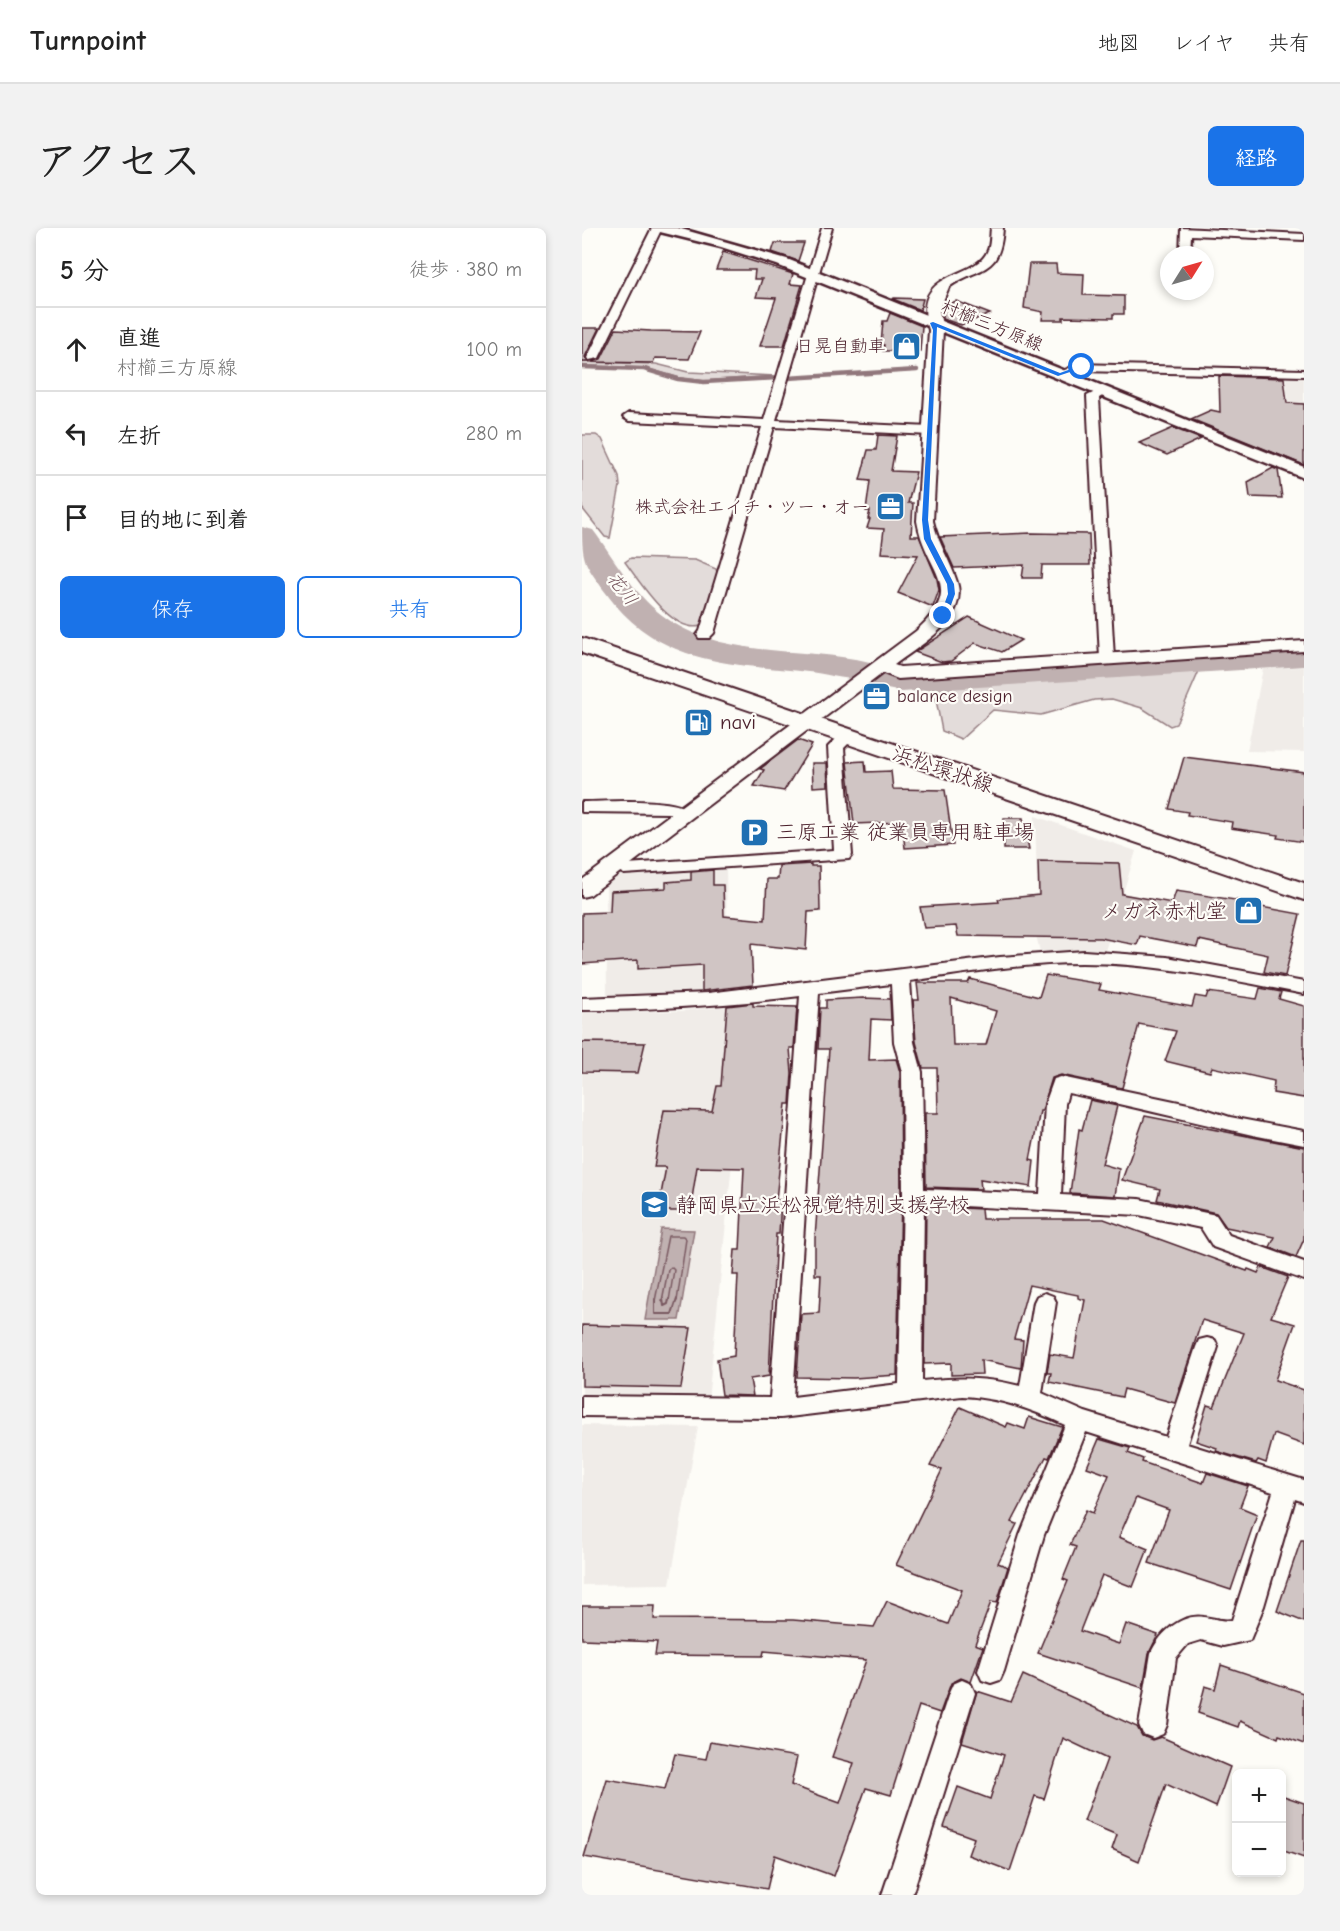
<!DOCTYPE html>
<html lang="ja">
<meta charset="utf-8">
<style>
body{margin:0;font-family:"Comic Neue","Klee One",sans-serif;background:#f2f2f2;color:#222}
.controls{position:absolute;right:18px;bottom:18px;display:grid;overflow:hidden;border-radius:9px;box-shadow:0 3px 9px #0003}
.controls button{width:54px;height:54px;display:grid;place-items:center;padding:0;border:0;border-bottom:2px solid #e0e0e0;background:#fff;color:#222;font:30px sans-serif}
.compass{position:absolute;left:578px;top:18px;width:54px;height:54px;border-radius:50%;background:#fff;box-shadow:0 3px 9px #0003;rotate:53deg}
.stop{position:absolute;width:18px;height:18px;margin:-14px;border:4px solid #1a73e8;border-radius:50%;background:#fff}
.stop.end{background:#1a73e8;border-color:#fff;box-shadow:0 2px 6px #0008}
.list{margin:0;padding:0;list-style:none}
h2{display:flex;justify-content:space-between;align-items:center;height:78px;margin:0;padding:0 24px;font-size:26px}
h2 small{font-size:20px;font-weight:400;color:#767676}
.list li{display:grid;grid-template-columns:39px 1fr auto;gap:18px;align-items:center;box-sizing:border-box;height:84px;padding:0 24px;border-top:2px solid #e0e0e0}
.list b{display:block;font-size:22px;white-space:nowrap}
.list p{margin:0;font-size:20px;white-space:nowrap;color:#767676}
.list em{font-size:20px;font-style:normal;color:#767676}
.actions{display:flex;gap:12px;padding:18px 24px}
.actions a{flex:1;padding:14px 0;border:2px solid #1a73e8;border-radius:9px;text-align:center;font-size:21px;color:#1a73e8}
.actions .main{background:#1a73e8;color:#fff}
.icon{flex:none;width:33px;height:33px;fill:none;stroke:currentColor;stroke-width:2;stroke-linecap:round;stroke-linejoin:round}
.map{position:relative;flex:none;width:722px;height:1667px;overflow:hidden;border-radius:9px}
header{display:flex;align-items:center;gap:36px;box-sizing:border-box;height:84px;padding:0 30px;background:#fff;border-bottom:2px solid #e0e0e0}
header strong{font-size:28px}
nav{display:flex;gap:33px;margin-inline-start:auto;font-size:21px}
.intro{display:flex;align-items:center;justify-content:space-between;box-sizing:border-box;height:144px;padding:0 36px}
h1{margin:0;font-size:42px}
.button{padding:15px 27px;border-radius:9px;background:#1a73e8;color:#fff;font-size:21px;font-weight:700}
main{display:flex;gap:36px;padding:0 36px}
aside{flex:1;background:#fff;border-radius:9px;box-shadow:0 3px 9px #0003}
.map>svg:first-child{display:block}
.built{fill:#f0ece8}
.green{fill:#e3dcda;stroke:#967e82;stroke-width:1.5}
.water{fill:#c0b1b1;stroke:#91777b;stroke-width:1.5}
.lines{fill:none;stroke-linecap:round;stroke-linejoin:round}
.shore-far1{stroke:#795961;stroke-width:1.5}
.shore{stroke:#795961;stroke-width:2}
.stream{stroke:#91777b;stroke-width:4.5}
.river{fill:#c0b1b1;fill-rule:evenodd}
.building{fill:#d0c5c4;stroke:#4a1f2b;stroke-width:1.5;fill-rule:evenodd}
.minor-casing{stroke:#4a1f2b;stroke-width:4}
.tertiary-casing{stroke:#4a1f2b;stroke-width:4}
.secondary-casing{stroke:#4a1f2b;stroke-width:5}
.primary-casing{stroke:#4a1f2b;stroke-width:4}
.minor{fill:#fdfcf7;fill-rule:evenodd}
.tertiary{fill:#fdfcf7;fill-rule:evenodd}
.secondary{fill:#fdfcf7;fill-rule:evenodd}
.primary{fill:#fdfcf7;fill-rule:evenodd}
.route{fill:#1a73e8}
.labels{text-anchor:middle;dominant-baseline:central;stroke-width:4.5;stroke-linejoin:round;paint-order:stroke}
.far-street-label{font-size:18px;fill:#4a1f2b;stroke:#fdfcf7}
.far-poi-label{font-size:18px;fill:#4a1f2b;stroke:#fdfcf7;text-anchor:end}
.far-water-label{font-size:18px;font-style:italic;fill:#73525a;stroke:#fdfcf7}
.poi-label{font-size:21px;fill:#4a1f2b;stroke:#fdfcf7;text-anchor:start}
.street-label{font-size:21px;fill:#4a1f2b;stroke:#fdfcf7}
</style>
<header>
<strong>Turnpoint</strong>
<nav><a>地図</a><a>レイヤ</a><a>共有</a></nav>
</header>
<div class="intro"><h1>アクセス</h1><a class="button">経路</a></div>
<main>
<aside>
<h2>5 分<small>徒歩 · 380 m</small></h2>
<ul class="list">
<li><svg class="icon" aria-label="ahead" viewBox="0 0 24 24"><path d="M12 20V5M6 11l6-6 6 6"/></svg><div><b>直進</b><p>村櫛三方原線</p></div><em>100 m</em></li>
<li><svg class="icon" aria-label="left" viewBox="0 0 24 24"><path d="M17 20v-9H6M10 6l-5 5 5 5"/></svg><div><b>左折</b></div><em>280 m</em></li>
<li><svg class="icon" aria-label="arrive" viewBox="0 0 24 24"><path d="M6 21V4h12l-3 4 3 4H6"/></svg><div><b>目的地に到着</b></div></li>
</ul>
<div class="actions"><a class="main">保存</a><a>共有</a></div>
</aside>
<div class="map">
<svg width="722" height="1667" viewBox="0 0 722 1667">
<rect width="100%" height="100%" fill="#fdfcf7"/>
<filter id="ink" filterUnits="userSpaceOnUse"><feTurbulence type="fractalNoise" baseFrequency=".0167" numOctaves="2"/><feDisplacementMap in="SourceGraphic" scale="12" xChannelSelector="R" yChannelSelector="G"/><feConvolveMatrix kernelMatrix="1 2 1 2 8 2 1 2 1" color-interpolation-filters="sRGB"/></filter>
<g filter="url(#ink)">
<g class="built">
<polygon points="703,146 722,147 722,180 707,180"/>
<polygon points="722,439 722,524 665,523 681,440"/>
<polygon points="453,588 554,623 523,723 458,724 450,690 456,690"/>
<polygon points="144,637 146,764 25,770 24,654 38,644"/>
<polygon points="166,776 126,1173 0,1171 0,784 98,783"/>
<polygon points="0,1197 116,1199 88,1356 0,1357"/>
</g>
<g class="green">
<polygon points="0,134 74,136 106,144 194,148 123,153 98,150 63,140 0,138"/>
<polygon points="0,207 14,207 20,211 37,248 38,258 28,310 23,309 0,280"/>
<path d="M49,330L113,332L134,341L136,348L119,398C90,406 58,354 43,334Z"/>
<polygon points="608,438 617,443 594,496 588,498 560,480 530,471 512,472 459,487 411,482 379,511 360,503 352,461 359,456"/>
</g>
<polygon class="water" points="79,1001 112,1002 97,1092 63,1092"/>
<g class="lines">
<g class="shore-far1">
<polyline points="73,1073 86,1008 101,1008 104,1011 95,1073"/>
<polyline points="80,1073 86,1042 89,1039 92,1042 87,1073"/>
</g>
<g class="shore">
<polyline points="73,1071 73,1086 90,1086 95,1071"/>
<polyline points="81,1071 82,1078 86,1076 87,1071"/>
</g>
<g class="stream">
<polyline points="609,6 609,27"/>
<polyline points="0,139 62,141 96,151 122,154 195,150"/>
<polyline points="206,150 335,142"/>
</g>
<path class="river" d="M0,299L11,302C32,330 51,365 80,387C139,432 223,418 292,435L297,442L320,444L722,418V438L320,464L290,458L285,451C271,454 242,445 226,444C146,436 76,436 24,365C3,336 0,335 0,299Z"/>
</g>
<g class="building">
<polygon points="193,15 222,15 216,33 190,24"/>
<polygon points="141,24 211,46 208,56 220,57 202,118 178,118 194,70 174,69 180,51 172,51 173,42 134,42"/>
<polygon points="447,36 474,36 475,45 502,46 501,67 542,68 542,86 531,86 531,90 481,89 481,92 460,92 461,84 442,80"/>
<polygon points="312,70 341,71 338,82 311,71"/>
<polygon points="374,73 408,86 379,97 361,91 361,78"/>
<polygon points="308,85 340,98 338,123 301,123 302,117 299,117 301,93 305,93"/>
<polygon points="0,100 17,100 3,129 6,134 0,134"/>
<polygon points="34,101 69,103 118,104 107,131 73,130 71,135 10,134 19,131"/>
<polygon points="637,148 702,150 705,175 722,176 722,237 609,191 629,182 638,184"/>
<polygon points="591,200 619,211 585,227 557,215"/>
<polygon points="296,207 315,208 309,243 334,244 326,275 331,275 329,308 337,308 355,351 357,362 351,379 316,365 336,327 299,325 302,301 285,300 288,291 286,291 288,283 284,283 288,253 278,252 286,222 294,222"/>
<polygon points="691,240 696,242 700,270 668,269 666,254"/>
<polygon points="449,305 507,306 508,337 460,337 459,350 440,350 442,337 372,340 358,309"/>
<polygon points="387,389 439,412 420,424 393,415 369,433 360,434 333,424"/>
<polygon points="216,512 230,517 202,563 172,558 182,542 178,541"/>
<polygon points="602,529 722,544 722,614 695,610 696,607 649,600 650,594 605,587 606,584 587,581"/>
<polygon points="283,533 284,544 309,543 311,561 363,562 371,617 323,620 320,594 272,596 265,534"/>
<polygon points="230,535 245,535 246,558 231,559"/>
<polygon points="422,590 441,590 447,621 422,621"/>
<polygon points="456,633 537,635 540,666 590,675 594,663 680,676 679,679 718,686 703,748 682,744 686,727 617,712 615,719 558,708 555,717 518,710 376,708 374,698 342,700 338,679 417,674 416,671 457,667"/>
<polygon points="229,636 229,638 237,638 238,683 226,684 224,722 169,716 171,757 120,763 120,737 56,741 56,732 0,736 0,685 28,684 29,663 84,660 84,654 109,652 109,644 131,642 131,657 141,657 142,688 183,692 185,651 196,651 197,638"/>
<path d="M464,747L519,756L517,762L610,779L613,768L624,770L626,764L675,771L678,760L699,764L697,771L722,778V870L691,865L692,853L630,839L628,844L583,833L594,803L557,796L540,860L479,847L470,850L460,883H458L448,932L452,933L449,959L398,951L399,961L344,959L343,885H356L355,840H341L334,814L331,772H337L335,755H386L388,751L457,769ZM369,770L414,783L404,817H371Z"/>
<polygon points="281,770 308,771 309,792 289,791 287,832 314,831 318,844 319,968 315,1147 272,1150 215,1149 219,1086 237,1085 239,1047 233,1047 233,1010 247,821 236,821 238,780 244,780 244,772"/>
<polygon points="171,775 171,778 215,779 212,820 208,820 210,845 208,876 204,876 194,972 199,972 197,1006 194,1006 187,1148 168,1151 171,1168 140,1167 135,1131 152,1128 156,1047 151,1047 153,1022 158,1022 162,940 115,939 108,983 76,983 84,939 72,939 82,882 130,883 135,858 139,858 145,778"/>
<polygon points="0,814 63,815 56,845 0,844"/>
<polygon points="508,872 535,878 520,936 537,941 533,968 488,965 497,901 500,902"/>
<polygon points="563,888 722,919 722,1011 714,1029 688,1019 693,1009 644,999 634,985 575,972 578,961 540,952"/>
<polygon points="344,978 399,981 400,991 522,991 665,1043 666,1041 676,1045 679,1039 706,1049 689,1089 713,1096 693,1152 722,1162 722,1217 692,1206 684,1235 676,1232 674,1235 634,1223 635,1220 614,1213 625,1177 632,1179 662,1105 620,1092 593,1175 542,1161 540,1169 467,1154 469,1145 465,1145 468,1126 492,1130 503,1072 496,1070 496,1067 447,1057 432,1111 441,1112 439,1140 399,1132 400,1146 369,1147 369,1135 342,1136"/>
<polygon points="0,1097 109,1100 99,1160 0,1158"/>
<polygon points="378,1179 424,1199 426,1195 443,1201 447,1189 480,1199 467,1230 464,1229 430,1294 435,1296 416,1335 426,1339 415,1375 409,1374 393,1416 401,1419 389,1454 379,1450 369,1455 358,1485 337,1478 309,1567 284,1560 252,1648 193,1627 185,1661 2,1629 25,1551 83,1561 93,1526 124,1531 128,1514 215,1529 209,1557 258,1575 272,1535 250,1529 284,1432 182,1423 181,1428 73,1427 75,1414 0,1411 0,1378 73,1378 72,1391 211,1392 292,1399 305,1373 366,1396 380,1362 314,1337 360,1242 348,1238"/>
<polygon points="517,1211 548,1220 546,1225 561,1231 560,1234 621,1255 625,1245 666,1258 658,1279 675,1286 649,1362 567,1335 587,1282 554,1270 537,1309 566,1321 551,1359 520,1347 498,1403 537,1416 544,1396 576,1407 567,1425 561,1460 456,1425 486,1353 481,1351 494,1319 488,1317 504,1282 511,1285 527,1247 505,1239"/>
<polygon points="719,1312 722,1312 722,1394 695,1383"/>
<polygon points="639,1437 722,1465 722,1516 697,1507 696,1510 658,1493 656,1499 616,1485 623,1458 633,1461"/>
<polygon points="441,1447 555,1499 560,1508 570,1512 579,1509 584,1511 648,1539 634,1579 584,1556 557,1633 530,1621 535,1607 502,1593 525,1531 481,1510 462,1571 453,1568 428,1643 386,1627 392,1610 362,1599 376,1559 408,1571 422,1527 380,1514 395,1463 429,1474"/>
<polygon points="699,1567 722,1575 722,1630 699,1622"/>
</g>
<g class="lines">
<defs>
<g id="minor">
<polygon points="70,0 80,0 17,130 7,132 5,130"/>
<polygon points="240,0 250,0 194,192 348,199 354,203 348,207 192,199 132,405 127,410 117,410 115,407 118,403 180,199 47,193 41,189 47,185 182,192"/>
<polygon points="599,0 722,6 722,12 609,7 608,27 598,27"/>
<polygon points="496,136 722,142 722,148 498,143 478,150 472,147"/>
<polygon points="521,160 527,164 517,170 532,430 525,434 518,430 505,168"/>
<polygon points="266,503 274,508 262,520 270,627 267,631 42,646 25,637 34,632 45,636 252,622 246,519 260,505"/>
<path d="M0,574C22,574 97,568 110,585L102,590L87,585L0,584Z"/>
<path d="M502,723L585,729L722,754V766C649,752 575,735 500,735C442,735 385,745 328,753L332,814L340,844L342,961L458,966L463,876L472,851L479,849L611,877L648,889L722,903V917C643,903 565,881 486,865L483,876L479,967L557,971L634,987L647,1007L722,1034V1052L631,1019L619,1000L557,987L342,976L340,1153C375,1149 404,1149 438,1158L452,1074L455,1068L463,1065L471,1068L474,1074L460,1165L503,1184L584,1209L614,1119L617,1112L625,1110L633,1112L636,1119L605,1216L722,1252V1274L713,1271L682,1378L668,1412L641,1418L619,1412L606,1416L594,1430L585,1497L581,1506L571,1510L561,1506L557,1497L569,1425C577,1406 599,1385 622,1389C632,1390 639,1394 650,1392L691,1264L504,1204L462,1307L422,1443L418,1452L409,1455L400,1452L396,1443L438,1307L483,1197C449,1181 418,1170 380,1168L199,1190L0,1188V1168L188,1170L218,768C146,777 73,782 0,782V770L126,765L418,729ZM309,756L312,814L320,844L321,968L317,1156L211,1169L237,765Z"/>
<polygon points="380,1452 389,1456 393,1465 330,1667 300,1667 367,1465 371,1456"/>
</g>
<path id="tertiary" d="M409,0H421C418,48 398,37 367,59L357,82L361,102L351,293C356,316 368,332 375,354C387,391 337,418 312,437L318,439L722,413V423L316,451L301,445L8,667L0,669V652L334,403C385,357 344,346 335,293L347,102C327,42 392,52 405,24C409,17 408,7 409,0Z"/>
<polygon id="secondary" points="72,0 96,0 205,31 722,239 722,250 195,37 139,19 74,3"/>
<polygon id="primary" points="0,410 722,655 722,672 0,425"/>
</defs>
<use href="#minor" class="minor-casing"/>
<use href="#tertiary" class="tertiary-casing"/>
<use href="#secondary" class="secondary-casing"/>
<use href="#primary" class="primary-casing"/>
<use href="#minor" class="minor"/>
<use href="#tertiary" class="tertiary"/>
<use href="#secondary" class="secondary"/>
<use href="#primary" class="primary"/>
</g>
</g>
<polygon class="route" points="351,94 478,145 500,137 503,139 476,148 355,99 346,292 349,311 372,356 373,366 365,388 361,390 358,388 366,366 365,356 342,311 340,292 351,102 348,95"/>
<defs>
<symbol id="shop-square" viewBox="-11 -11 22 22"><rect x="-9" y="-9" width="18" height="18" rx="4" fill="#1f6fb2" stroke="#fdfcf7"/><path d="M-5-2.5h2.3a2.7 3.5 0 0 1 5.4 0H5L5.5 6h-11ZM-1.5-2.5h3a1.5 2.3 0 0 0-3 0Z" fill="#fff"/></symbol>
<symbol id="office-square" viewBox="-11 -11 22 22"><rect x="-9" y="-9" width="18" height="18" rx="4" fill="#1f6fb2" stroke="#fdfcf7"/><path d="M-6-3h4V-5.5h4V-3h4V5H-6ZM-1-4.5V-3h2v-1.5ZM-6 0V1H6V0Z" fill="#fff"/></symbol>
<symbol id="fuel-square" viewBox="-11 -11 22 22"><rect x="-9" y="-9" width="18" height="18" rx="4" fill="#1f6fb2" stroke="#fdfcf7"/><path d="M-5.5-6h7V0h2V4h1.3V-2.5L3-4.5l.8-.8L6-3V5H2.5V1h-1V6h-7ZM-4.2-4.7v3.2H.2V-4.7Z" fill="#fff"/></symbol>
<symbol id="parking-square" viewBox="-11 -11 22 22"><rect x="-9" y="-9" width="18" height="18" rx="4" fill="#1f6fb2" stroke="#fdfcf7"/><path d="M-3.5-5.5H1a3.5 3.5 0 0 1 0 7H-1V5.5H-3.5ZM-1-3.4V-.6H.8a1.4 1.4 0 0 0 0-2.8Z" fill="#fff"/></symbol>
<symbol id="school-square" viewBox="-11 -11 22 22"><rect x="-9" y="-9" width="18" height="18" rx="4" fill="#1f6fb2" stroke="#fdfcf7"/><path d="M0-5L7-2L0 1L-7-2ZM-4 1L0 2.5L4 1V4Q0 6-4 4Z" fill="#fff"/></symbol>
</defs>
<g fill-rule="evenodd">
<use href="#shop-square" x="308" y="102" width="33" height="33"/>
<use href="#office-square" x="292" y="262" width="33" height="33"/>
<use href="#office-square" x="278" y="452" width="33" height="33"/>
<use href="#fuel-square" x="100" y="478" width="33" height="33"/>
<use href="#parking-square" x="156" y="588" width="33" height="33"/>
<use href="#shop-square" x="650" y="666" width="33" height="33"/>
<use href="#school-square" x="56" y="960" width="33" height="33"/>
</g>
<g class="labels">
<g class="far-street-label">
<text transform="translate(410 98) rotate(22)">村櫛三方原線</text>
</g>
<g class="far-poi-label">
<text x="304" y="118">日晃自動車</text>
<text x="287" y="279">株式会社エイチ・ツー・オー</text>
<text x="315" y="468" text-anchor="start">balance design</text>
</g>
<g class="far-water-label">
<text transform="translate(40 361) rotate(52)">花川</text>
</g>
<g class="poi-label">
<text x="138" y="494">navi</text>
<text x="194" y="604">三原工業 従業員専用駐車場</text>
<text x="645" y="683" text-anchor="end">メガネ赤札堂</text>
<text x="94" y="977">静岡県立浜松視覚特別支援学校</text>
</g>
<g class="street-label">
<text transform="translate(361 541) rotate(19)">浜松環状線</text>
</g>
</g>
</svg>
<div class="controls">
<button>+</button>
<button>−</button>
</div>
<svg class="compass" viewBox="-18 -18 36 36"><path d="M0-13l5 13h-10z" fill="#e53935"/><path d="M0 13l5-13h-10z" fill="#767676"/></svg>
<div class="stop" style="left:500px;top:139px"></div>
<div class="stop end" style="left:361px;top:388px"></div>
</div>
</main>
